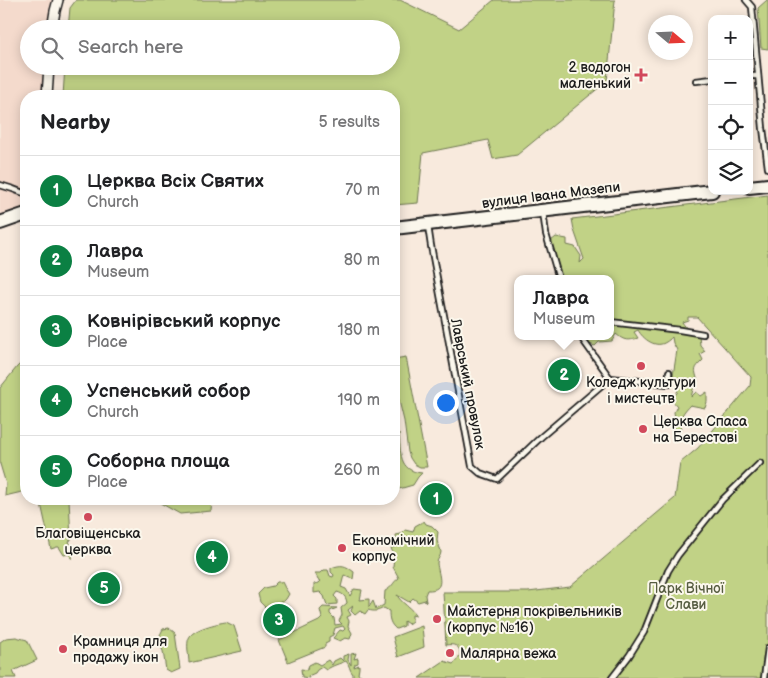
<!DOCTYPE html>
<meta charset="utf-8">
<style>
body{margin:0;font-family:"Balsamiq Sans",sans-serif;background:#f6f6f6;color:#202124}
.controls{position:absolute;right:15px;top:15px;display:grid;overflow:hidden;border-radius:10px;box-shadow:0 2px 12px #0003}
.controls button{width:45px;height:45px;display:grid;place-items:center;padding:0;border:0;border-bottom:1px solid #e0e0e0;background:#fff;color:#202124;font:25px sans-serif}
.compass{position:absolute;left:648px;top:15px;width:45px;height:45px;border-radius:50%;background:#fff;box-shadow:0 2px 12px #0003;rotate:109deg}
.you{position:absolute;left:445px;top:402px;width:18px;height:18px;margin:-12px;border:4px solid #fff;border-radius:50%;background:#1a73e8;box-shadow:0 0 0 8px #1a73e833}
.badge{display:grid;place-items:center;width:32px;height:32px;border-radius:50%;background:#0b8043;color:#fff;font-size:16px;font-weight:700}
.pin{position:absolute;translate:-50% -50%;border:2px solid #fff;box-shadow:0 1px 5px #0006}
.popup{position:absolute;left:514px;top:275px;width:100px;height:65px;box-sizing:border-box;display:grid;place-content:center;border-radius:10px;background:#fff;filter:drop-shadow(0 1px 4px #0005);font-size:16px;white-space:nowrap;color:#757577}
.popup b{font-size:19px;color:#202124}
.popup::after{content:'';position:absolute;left:50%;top:100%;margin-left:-10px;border:10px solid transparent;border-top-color:#fff}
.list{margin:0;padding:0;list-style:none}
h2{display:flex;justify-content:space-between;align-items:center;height:65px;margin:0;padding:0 20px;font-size:21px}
h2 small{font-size:16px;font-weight:400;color:#757577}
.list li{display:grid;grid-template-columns:32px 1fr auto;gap:15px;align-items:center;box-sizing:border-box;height:70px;padding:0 20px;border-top:1px solid #e0e0e0}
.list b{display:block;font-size:19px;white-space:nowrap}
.list p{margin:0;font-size:16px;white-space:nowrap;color:#757577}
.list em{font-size:16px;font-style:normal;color:#757577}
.icon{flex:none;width:28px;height:28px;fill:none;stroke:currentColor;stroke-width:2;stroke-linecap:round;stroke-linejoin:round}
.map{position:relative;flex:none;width:768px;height:678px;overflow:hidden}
.search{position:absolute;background:#fff;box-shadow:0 2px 12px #0003;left:20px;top:20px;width:380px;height:55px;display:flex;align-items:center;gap:12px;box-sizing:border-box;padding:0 18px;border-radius:28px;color:#757577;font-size:19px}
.panel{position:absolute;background:#fff;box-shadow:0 2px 12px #0003;left:20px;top:90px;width:380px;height:415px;border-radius:20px}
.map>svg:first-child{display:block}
.built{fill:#f4dacc}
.green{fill:#c1d286;stroke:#6e7751}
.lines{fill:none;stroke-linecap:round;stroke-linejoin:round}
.service-casing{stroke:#1c1c1c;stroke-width:8}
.minor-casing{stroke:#1c1c1c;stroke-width:12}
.secondary-casing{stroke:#1c1c1c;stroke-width:16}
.service{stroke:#fbf7ec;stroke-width:4.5}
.minor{stroke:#fbf7ec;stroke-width:9}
.secondary{stroke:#fbf7ec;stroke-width:12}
.poi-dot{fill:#d1495b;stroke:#fbf7ec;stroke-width:2}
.labels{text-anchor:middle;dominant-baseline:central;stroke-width:4;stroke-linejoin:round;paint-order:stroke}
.poi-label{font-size:14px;fill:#1c1c1c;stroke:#fbf7ec;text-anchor:start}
.street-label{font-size:14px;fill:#1c1c1c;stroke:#fbf7ec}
.park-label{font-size:14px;fill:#565c41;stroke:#fbf7ec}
</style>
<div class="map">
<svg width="768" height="678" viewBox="0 0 768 678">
<rect width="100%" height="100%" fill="#f8eadd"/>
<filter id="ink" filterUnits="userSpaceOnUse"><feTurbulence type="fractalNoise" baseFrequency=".02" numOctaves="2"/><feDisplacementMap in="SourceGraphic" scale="10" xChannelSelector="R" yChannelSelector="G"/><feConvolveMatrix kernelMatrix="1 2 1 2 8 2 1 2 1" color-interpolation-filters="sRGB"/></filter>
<g filter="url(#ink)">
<polygon class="built" points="0,0 58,0 52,29 29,29 29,66 49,66 47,96 26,96 26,214 0,223"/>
<g class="green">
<polygon points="76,0 400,0 459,29 494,0 615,0 607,81 517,155 493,159 488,140 423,153 418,203 394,205 394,96 63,96 65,66 391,66 391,29 68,29 70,8"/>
<polygon points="767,0 768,0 768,49 761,48 758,8"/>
<path d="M768,195V678H419L444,661L453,664C464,656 462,642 446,645L443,592H528L570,587L675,498L680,463L698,448L750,386L751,377L697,317H688V320L682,322C687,329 690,335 699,335L700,345L705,351L700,354L703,360C694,369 694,369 698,381L694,386L691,397L696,392L701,396L707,392V402L705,408L690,405C684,411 677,420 681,429L676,432L672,431L676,424L674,412L677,406L671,399L677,393L679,384L673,376L677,350L673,343L672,337C670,339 668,341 666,342C656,349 643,339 638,330L634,332L638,338C628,341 624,341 616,334L612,341L599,342L595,346L579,340L576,336H610V279H562L551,241L556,237L567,239V245L575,247L581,256L580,263L584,259L574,230L572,219Z"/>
<polygon points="406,357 427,467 420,467 414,464 410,458 408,452 404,421 394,380 394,359"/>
<polygon points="26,358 26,491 5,496 6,484 0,464 0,388 17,367"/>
<path d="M399,433C401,452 398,471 422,473L418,477L413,485L399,489L394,480V435Z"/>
<polygon points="40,499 69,499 71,540 69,541 73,551 72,559 69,554 64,555 59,547 57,547 51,549"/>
<polygon points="153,499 212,499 211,511 180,514"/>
<path d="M424,521L426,524L432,526L438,532C438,535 437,537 437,540C437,544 441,548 441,552C441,556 437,559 437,563C438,575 447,591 427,590L425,595L426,602L425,600L418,602L413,598L409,602L397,595C401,603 412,608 416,616L412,615V621L408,624L404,621V626L396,629C390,624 389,619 389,611L384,608C378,611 375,612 368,610L365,614L360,611L355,615L351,611L353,606L348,610L351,615L347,617L349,621L348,626L352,633L350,639L345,638L340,641L333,638L340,630L343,631L345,629L343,626L335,628L333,635L329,637V642L325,644V647L288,662L279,640L319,621L322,618L320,610L323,607L337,608L330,611V614L334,618L335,625L342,624L339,621L342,615L341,608L347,603C346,597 344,594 337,592L334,596L337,599V604L327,605L324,596L320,592L314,593V584L319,583L321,581L318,579L315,573H321L324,570H328L330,576L333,577L334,575L331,572V568C342,564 345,565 354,572L353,579L344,575L341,587L346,589L350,596L354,589L362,590L360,600L369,599V607L373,601L376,609L384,605L385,591C393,587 392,583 399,578L393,567L394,556L391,548L397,546L396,535L401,534L405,530L413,532L415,526Z"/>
<polygon points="277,582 282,582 285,588 289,594 286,599 283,602 280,602 275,606 271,605 265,607 260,602 258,594 264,588 273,586"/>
<path d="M226,622L234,626L242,651L189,663C189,656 186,644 189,638C192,629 218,623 226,622Z"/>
<polygon points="422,626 424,647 398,657 393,637"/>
<polygon points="169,628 175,633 180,669 171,673 166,670 163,651 161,647 164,645 163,638 160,635 163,629"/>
<polygon points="16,637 27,640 37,660 13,671 16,678 0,678 0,642 6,638"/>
<path d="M356,653L354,659L358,658V663L355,664L354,667L359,665V668L358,674L361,675V678H353V674C349,670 350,665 346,661C339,664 333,665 326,670L322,667L317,670L315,673L308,676L309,678L302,677L301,669L307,670L309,665L315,662L320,665L328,660L332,665L334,661L340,658L343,661V656L349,654L348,660L351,665V654Z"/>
</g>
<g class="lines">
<defs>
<g id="service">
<polyline points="746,0 752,7 763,128 768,168"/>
<polyline points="749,76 758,76"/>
<polyline points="696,81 712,79"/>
<polyline points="0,185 13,189 26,194"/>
<polyline points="543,212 546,234 559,279"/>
<polyline points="428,226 431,246 472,466 480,473 497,479 541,437 610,378"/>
<polyline points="610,322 680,330 703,334"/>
<polyline points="580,336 610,378"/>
<polyline points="610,378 669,384 669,372"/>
<polyline points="612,678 629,656 644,632 668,571 678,555 722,500 760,463"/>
<polyline points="764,678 768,648"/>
</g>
<g id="minor">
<polyline points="52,29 55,11 58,0"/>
<polyline points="47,96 49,66"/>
</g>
<g id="secondary">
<polyline points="749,187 768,185"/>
<polyline points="0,223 26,214"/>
<polyline points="394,228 712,191"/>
</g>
</defs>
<use href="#service" class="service-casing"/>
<use href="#minor" class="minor-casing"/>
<use href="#secondary" class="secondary-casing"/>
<use href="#service" class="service"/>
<use href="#minor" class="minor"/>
<use href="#secondary" class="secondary"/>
</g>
</g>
<g class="poi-dot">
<path d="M638.5 67.5h5v5h5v5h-5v5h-5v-5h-5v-5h5z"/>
<circle cx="641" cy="366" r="5"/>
<circle cx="643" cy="429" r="5"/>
<circle cx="88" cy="517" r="5"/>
<circle cx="342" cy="548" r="5"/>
<circle cx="437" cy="619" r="5"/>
<circle cx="63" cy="649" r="5"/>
<circle cx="450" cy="653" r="5"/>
</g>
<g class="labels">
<g class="poi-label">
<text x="631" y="67" text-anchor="end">2 водогон<tspan x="631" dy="16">маленький</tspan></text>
<text x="641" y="382" text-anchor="middle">Коледж культури<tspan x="641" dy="16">і мистецтв</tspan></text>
<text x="653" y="421">Церква Спаса<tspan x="653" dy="16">на Берестові</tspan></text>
<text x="88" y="533" text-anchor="middle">Благовіщенська<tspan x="88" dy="16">церква</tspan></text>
<text x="352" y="540">Економічний<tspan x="352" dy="16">корпус</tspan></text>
<text x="447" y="611">Майстерня покрівельників<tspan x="447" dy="16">(корпус №16)</tspan></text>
<text x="73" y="641">Крамниця для<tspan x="73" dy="16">продажу ікон</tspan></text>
<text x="460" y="653">Малярна вежа</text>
</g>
<g class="street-label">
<text transform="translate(551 195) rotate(-7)">вулиця Івана Мазепи</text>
<text transform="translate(468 384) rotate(79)">Лаврський провулок</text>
</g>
<g class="park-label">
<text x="686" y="588">Парк Вічної<tspan x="686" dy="16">Слави</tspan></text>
</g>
</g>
</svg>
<div class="controls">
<button>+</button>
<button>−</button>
<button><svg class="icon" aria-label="locate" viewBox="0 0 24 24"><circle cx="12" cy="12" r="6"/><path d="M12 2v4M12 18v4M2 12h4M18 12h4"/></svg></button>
<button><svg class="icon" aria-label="layers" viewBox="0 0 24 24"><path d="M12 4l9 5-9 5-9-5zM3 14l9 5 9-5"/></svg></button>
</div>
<svg class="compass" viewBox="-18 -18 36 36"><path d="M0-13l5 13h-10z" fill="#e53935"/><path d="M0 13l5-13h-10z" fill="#757577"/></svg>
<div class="you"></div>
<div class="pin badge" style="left:436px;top:499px">1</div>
<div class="pin badge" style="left:564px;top:375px">2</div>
<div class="popup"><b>Лавра</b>Museum</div>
<div class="pin badge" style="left:279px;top:620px">3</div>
<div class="pin badge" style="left:212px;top:557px">4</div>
<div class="pin badge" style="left:104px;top:588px">5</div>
<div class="search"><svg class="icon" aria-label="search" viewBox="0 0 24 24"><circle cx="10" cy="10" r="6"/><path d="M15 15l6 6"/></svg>Search here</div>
<section class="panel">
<h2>Nearby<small>5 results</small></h2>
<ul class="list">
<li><span class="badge">1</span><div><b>Церква Всіх Святих</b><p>Church</p></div><em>70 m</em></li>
<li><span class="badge">2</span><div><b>Лавра</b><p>Museum</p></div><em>80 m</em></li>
<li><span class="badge">3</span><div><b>Ковнірівський корпус</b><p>Place</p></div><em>180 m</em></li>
<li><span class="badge">4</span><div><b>Успенський собор</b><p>Church</p></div><em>190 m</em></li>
<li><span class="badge">5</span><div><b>Соборна площа</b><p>Place</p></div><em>260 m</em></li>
</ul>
</section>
</div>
